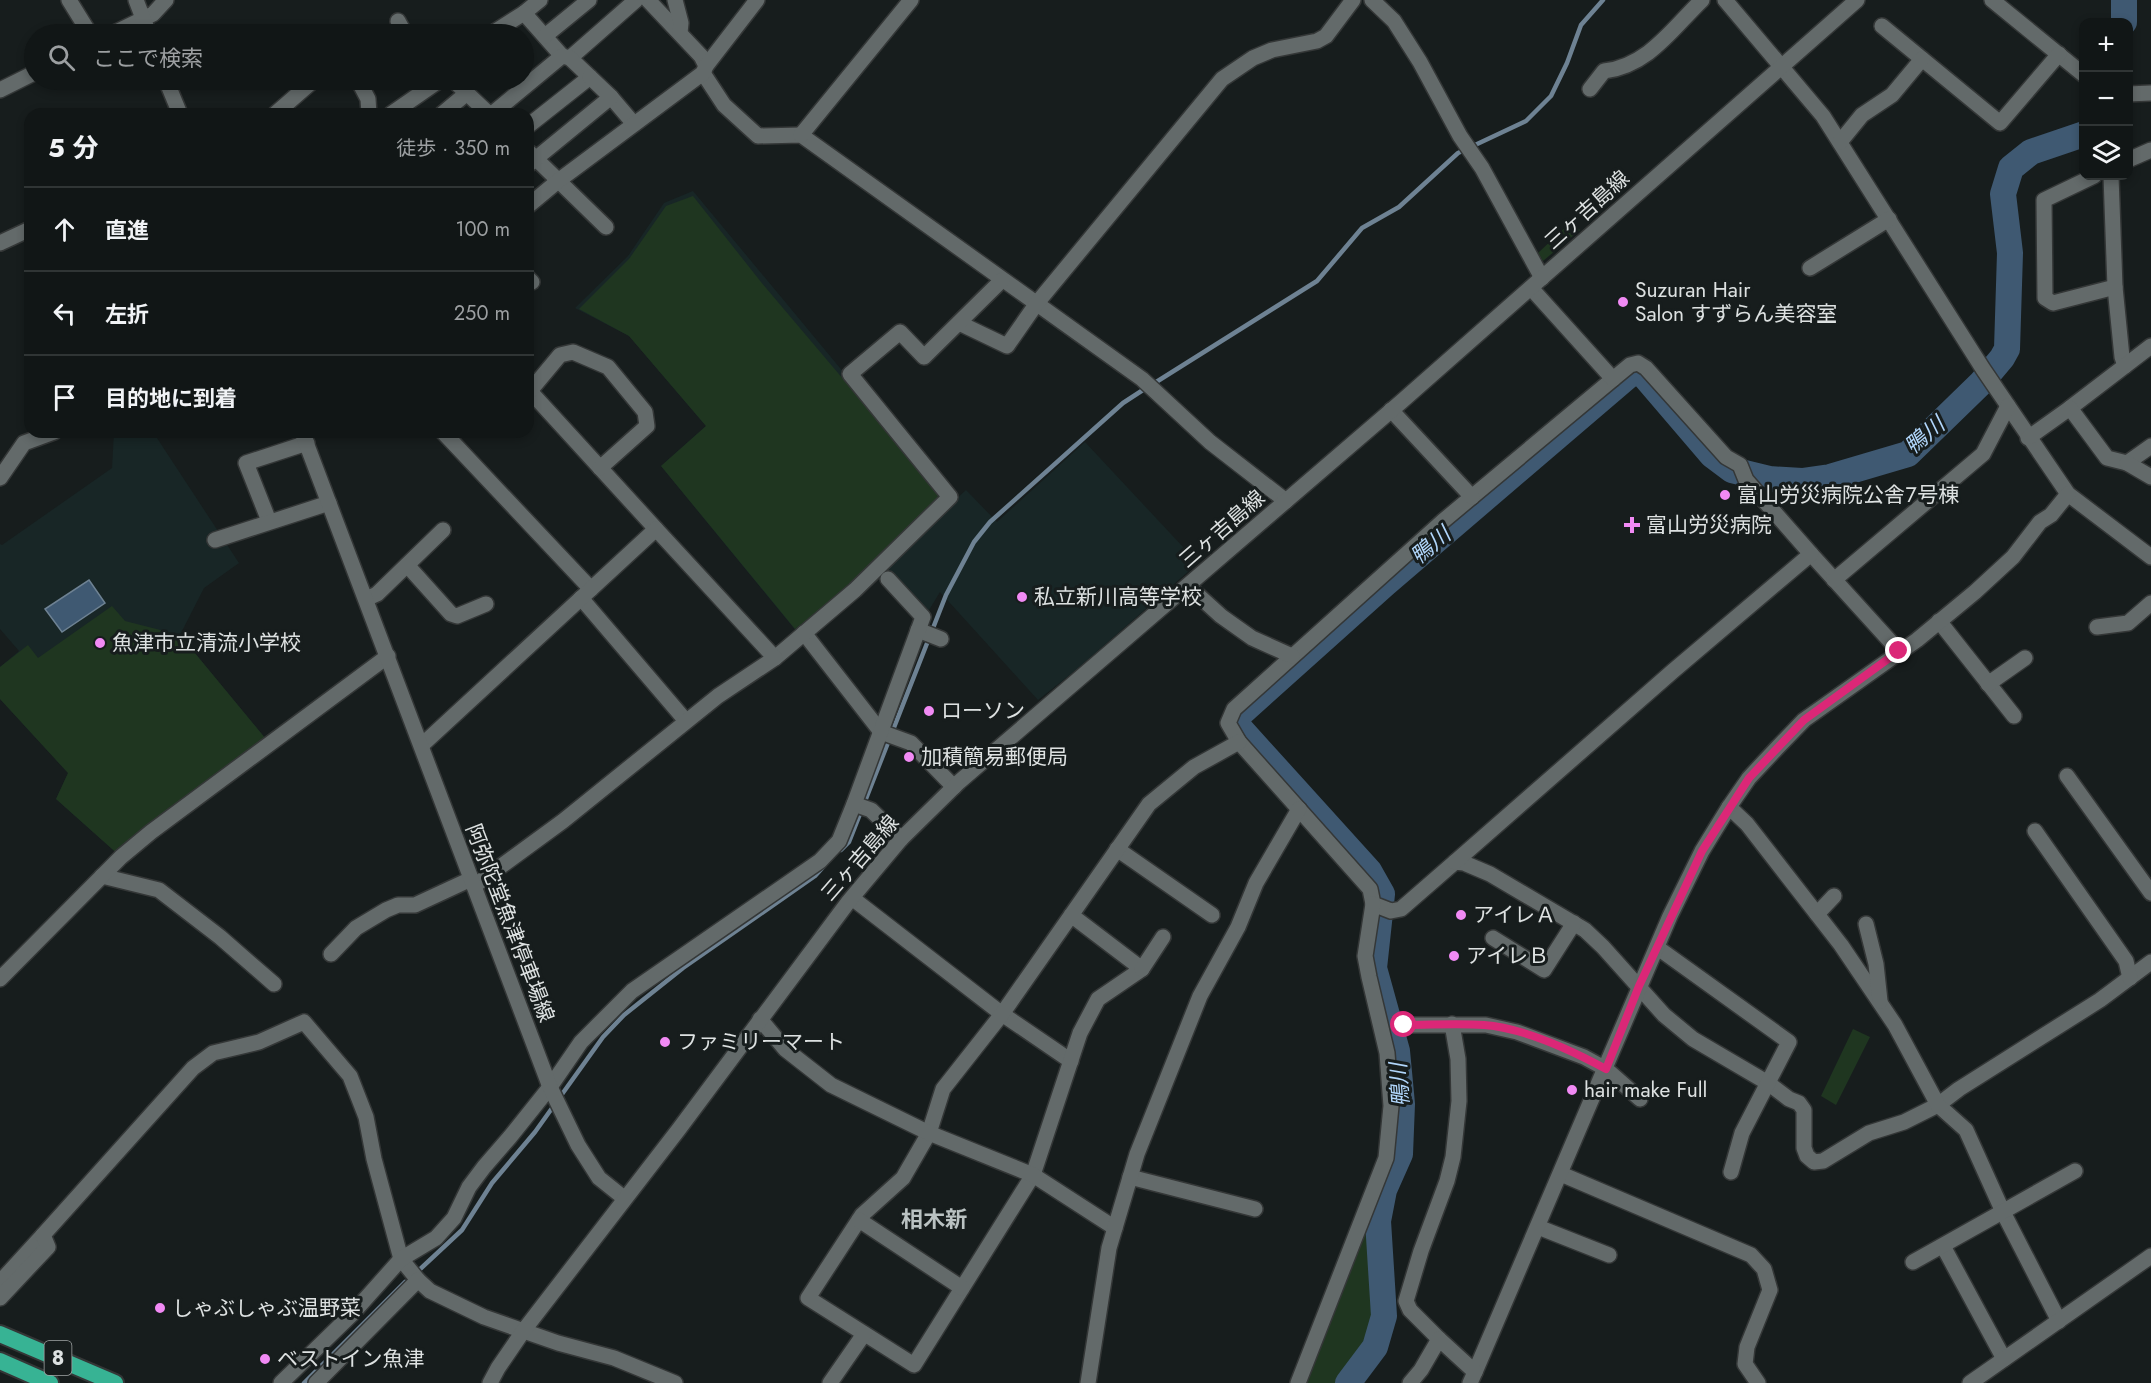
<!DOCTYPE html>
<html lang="ja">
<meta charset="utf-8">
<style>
body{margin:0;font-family:Jost,"Noto Sans JP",sans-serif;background:#1e2323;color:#f1f3f6}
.controls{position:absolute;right:18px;top:18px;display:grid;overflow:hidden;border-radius:12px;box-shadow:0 3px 9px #0003}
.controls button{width:54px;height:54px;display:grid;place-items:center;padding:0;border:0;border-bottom:2px solid #303535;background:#111616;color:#f1f3f6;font:30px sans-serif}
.stop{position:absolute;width:18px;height:18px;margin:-14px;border:4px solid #db2777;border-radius:50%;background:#fff}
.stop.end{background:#db2777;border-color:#fff;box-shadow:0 2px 6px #0008}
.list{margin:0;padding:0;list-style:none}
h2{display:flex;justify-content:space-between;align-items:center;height:78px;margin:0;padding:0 24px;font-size:26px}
h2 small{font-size:20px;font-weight:400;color:#9c9fa1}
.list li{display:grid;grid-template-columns:39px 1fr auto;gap:18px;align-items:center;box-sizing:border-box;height:84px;padding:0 24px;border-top:2px solid #303535}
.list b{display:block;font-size:22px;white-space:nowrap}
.list em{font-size:20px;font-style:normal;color:#9c9fa1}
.icon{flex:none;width:33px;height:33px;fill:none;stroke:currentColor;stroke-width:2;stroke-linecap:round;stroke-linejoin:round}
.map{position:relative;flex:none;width:2151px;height:1383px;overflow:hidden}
.search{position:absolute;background:#111616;box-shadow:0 3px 9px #0003;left:24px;top:24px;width:510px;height:66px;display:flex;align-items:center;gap:15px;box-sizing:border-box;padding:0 21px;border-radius:33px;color:#9c9fa1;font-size:22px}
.panel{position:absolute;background:#111616;box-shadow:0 3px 9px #0003;left:24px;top:108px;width:510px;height:330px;border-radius:18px}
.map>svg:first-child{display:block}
.built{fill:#182626}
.green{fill:#1f3620}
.water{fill:#3f5972;stroke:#6e8293;stroke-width:1.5}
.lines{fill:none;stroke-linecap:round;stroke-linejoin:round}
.stream{stroke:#6e8293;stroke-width:4.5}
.river{stroke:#3f5972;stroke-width:26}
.minor-casing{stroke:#343737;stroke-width:18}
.secondary-casing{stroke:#343737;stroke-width:18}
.trunk-casing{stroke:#343737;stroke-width:20}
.minor{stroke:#636a6a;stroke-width:15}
.secondary{stroke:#636a6a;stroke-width:15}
.trunk{stroke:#37b394;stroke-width:16}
.route{stroke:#db2777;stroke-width:8}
.poi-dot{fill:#f18af4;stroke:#171d1d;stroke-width:2}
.labels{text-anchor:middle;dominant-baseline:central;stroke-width:6;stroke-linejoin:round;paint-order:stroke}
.shield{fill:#171d1d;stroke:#a2a6a6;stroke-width:1.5}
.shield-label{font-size:20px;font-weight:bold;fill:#dde1e1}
.street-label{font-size:21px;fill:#dde1e1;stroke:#171d1d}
.poi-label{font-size:21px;fill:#dde1e1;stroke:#171d1d;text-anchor:start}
.water-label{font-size:22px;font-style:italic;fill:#b1d6fb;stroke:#171d1d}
.neighbourhood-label{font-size:22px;font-weight:bold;fill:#bac2c2;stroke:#171d1d}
</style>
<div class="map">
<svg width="2151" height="1383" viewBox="0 0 2151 1383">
<rect width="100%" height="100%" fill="#171d1d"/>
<g class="built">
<polygon points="693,191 952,503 966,490 997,522 1085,442 1198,563 1076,670 1038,700 940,592 926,615 875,562 797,632 661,466 706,426 629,336 575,308 628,256 664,203"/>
<polygon points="114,432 153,432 239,563 204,588 180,635 270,744 121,857 56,799 68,773 0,699 0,667 19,651 0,629 0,544 2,545 112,468"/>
</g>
<g class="green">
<polygon points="693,196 761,282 943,497 848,588 795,629 661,466 706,426 629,336 579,309 629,259 666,206"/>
<polygon points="1571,222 1580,230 1543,261 1538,253"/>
<polygon points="112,606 125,621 180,635 270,744 121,857 56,799 68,773 0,699 0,667 28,645 38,658"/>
<polygon points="1853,1029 1870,1037 1836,1105 1821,1096"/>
<polygon points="1369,1223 1377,1320 1370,1342 1340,1383 1304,1383 1333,1305"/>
</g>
<polygon class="water" points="89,580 105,603 62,632 45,609"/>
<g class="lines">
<g class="stream">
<polyline points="1153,384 1317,281 1362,228 1399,207 1458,153 1526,121 1551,96 1567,63 1581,25 1603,0"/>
<polyline points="841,850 849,842 946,595 974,542 990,522 1123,403 1146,388"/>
<polyline points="560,1097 603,1037 624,1015 683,968 815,876 824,866"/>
<polyline points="416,1273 462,1230 492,1183 535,1132 555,1104"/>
<polyline points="304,1383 405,1282"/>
</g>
<g class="river">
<polyline points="2124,22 2124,0"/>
<polyline points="1348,1383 1375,1347 1384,1316 1378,1221 1384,1190 1400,1154 1402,1104 1397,1051 1374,968 1382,894 1369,871 1236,724 1240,714 1386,583 1629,375 1641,372 1712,455 1732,470 1769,479 1802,481 1830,477 1908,454 1981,383 2002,358 2007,349 2010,253 2003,194 2011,168 2031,152 2084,134"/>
</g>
<defs>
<g id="minor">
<polyline points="69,0 90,34"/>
<polyline points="648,0 701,56 706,66"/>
<polyline points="675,0 681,23 680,33"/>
<polyline points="1372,0 1394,21 1420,62 1460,136 1482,168 1542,278"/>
<polyline points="1725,0 1823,116 1983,369 2068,494 2151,557"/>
<polyline points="1992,0 2084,75"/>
<polyline points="524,13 540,0"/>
<polyline points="398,21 405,34"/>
<polyline points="1882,26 2000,123 2059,54"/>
<polyline points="112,34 153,14 166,0"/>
<polyline points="491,34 524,13 562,56"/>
<polyline points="545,36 589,0"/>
<polyline points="570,58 636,0"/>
<polyline points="703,73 724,105 758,136 801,135 1142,379 1210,442 1286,501"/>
<polyline points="358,80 368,99 369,114"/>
<polyline points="453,80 489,114"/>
<path d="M1590,89L1604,71C1648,66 1672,29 1702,0"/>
<polyline points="0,90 34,73"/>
<polyline points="2128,94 2151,93"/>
<polyline points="611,97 634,124"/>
<polyline points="275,114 314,80"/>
<polyline points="391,114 440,80"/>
<polyline points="442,114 467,93"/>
<polyline points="492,114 562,56 570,58 590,77 528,126"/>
<polyline points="801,135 911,0"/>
<polyline points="1840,142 1862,115 1892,95 1922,59"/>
<polyline points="529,152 606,227"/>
<polyline points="2128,160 2151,150"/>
<polyline points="528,165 611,97 590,77"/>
<polyline points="2094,176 2044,200 2045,298 2053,303 2115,287"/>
<polyline points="2111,176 2115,287 2122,357 2125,366"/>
<polyline points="528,206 558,181 703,73 706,66 757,0"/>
<polyline points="0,243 30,229"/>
<polyline points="1810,268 1889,219"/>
<polyline points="528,278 532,282"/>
<polyline points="959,323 1007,346 1037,303 1222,79 1253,58 1272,50 1317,41 1326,36 1353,0"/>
<polyline points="1613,379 1443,521 1234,709 1228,723 1239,742 1370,889 1373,904 1391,911 1401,909 1455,862 1464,863 1490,874 1585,930 1603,947 1664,1015 1693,1039 1768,1083 1789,1099 1799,1103 1804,1110 1804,1148 1807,1156 1814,1162 1823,1161 1869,1133 1904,1122 1938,1105 1959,1089 2100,1000 2151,962"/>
<polyline points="528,389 656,529"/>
<polyline points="530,391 560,355 573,352 608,367 645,412 647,426 600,468"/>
<polyline points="2070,408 2151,346"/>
<polyline points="1391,410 1472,497"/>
<polyline points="443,432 591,589"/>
<polyline points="2028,438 2070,408 2107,458 2127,463 2151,446"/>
<polyline points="2127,463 2151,477"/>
<polyline points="0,478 24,443 54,432"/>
<polyline points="267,516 246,463 307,443"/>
<polyline points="215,540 329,503"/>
<polyline points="1811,554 1899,651"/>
<polyline points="407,565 451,614 457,616 486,604"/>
<polyline points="1834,580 1983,454 2008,406"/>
<polyline points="1188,586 1221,616 1252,638 1292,656"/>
<polyline points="581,598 686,721"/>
<polyline points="366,599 377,594 443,530"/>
<polyline points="1939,621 2014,716"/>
<polyline points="2097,627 2128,623 2151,603"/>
<polyline points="918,630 941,639"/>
<polyline points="804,633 881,732 911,743 954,787"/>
<polyline points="775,658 855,590 950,497 850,374 900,332 924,357 1002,280"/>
<polyline points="1988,684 2025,658"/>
<polyline points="422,745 656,529 775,658 718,696 563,821 474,886"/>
<polyline points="2067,776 2151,893"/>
<polyline points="854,804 871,810 901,839"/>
<polyline points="1729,807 1747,824 1841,945 1895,1025 1938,1105 1966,1130 2003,1212 2059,1321"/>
<polyline points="2035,831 2126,961 2130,978"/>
<polyline points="1117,849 1212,915"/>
<polyline points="1455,862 1673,671 1811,554 1746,480 1740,465 1726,457 1646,368 1638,363 1630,365 1613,379 1531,288"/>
<polyline points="102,876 159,890 220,937 274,984"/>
<polyline points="852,898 1002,1014 1071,1061"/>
<polyline points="1817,914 1834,896"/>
<polyline points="1071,915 1142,969 1098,999 1080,1033 1033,1175 914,1365 808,1298 862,1215 903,1178 929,1133 943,1089 1002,1014 1149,804 1194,767 1239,742"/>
<polyline points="1866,924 1876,964 1880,1001"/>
<polyline points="1493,938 1544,970 1574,923"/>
<polyline points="1658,948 1789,1042 1742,1133 1731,1172"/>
<polyline points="331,954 356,928 386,910 398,905 415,905 471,879"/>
<polyline points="1142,969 1163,937"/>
<polyline points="0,979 121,857 151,832 388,656"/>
<polyline points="760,1019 785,1049 831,1085 929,1133 1033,1175 1115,1228"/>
<polyline points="1404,1025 1486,1025 1517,1032 1584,1057 1606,1069 1640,1099"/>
<polyline points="1561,1174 1751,1255 1764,1269 1770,1290 1747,1347 1745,1364 1758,1383"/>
<polyline points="1130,1177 1255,1209"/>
<polyline points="859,1220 962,1288"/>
<polyline points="1538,1227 1609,1255"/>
<polyline points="1943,1246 2004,1359"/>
<polyline points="1913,1262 2075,1171"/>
<polyline points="0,1282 43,1235"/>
<polyline points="0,1298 48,1247 43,1235 193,1068 213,1053 259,1042 304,1022 350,1076 366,1117 374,1159 401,1259 418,1280"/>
<polyline points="1439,1339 1410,1310 1406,1301 1421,1251 1447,1181 1453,1157 1459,1101 1458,1059 1452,1024"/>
<polyline points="1475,1372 1670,916 1702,851 1729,807 1749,778 1777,748 1804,720 1917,640 1975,592 2013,557 2040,522 2051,515 2068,494"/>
<polyline points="281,1383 352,1314 401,1259 436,1238 454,1218 469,1187 484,1167 510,1137 550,1087 581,1042 632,991 820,861 839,841 854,804 923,617 888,579"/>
<polyline points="316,1383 418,1280 430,1291 484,1317 558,1343 614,1358 675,1383"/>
<polyline points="830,1383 864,1334"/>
<polyline points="1088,1383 1109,1248 1137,1154 1200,996 1238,927 1256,883 1299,809"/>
<polyline points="1298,1383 1386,1158 1391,1106 1387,1053 1369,977 1365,956 1373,904"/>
<polyline points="1410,1383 1421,1370 1439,1339 1475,1372 1470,1383"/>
<polyline points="1970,1383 2151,1256"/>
</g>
<g id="secondary">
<polyline points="136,0 149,34"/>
<polyline points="166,80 180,114"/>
<polyline points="302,432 550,1087 578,1145 599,1178 624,1198"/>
<polyline points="490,1383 498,1368 524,1330 679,1129 849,901 901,839 959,782 1401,402 1857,0"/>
</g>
<g id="trunk">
<polyline points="0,1334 115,1383"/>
<polyline points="0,1361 50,1383"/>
</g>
</defs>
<use href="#minor" class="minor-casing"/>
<use href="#secondary" class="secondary-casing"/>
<use href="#trunk" class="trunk-casing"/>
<use href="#minor" class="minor"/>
<use href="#secondary" class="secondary"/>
<use href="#trunk" class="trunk"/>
</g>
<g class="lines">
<path class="route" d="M1404,1025C1431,1025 1457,1023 1484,1025C1523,1028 1571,1050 1606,1069L1639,986L1702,851L1749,778L1804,720L1899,651"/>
</g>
<g class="poi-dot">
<circle cx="1623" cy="302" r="6"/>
<circle cx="1725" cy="495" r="6"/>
<path d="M1629 516h6v6h6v6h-6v6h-6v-6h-6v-6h6z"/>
<circle cx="1022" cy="597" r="6"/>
<circle cx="100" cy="643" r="6"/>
<circle cx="929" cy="711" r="6"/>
<circle cx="909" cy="757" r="6"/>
<circle cx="1461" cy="915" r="6"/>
<circle cx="1454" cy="956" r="6"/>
<circle cx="665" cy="1042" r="6"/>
<circle cx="1572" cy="1090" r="6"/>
<circle cx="160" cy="1308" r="6"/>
<circle cx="265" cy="1359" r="6"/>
</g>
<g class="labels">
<rect class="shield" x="44.5" y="1341" width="27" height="34" rx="4.5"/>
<g class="shield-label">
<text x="58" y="1358">8</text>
</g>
<g class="street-label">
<text transform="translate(1587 210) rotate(-42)">三ヶ吉島線</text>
<text transform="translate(1222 529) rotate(-41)">三ヶ吉島線</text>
<text transform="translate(860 858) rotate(-49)">三ヶ吉島線</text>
<text transform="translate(510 923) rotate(69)">阿弥陀堂魚津停車場線</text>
</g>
<g class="poi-label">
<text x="1635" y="290">Suzuran Hair<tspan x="1635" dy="24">Salon すずらん美容室</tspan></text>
<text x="1737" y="495">富山労災病院公舎７号棟</text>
<text x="1646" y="525">富山労災病院</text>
<text x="1034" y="597">私立新川高等学校</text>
<text x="112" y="643">魚津市立清流小学校</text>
<text x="941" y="711">ローソン</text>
<text x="921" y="757">加積簡易郵便局</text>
<text x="1473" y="915">アイレＡ</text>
<text x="1466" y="956">アイレＢ</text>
<text x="677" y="1042">ファミリーマート</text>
<text x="1584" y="1090">hair make Full</text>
<text x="172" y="1308">しゃぶしゃぶ温野菜</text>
<text x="277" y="1359">ベストイン魚津</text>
</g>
<g class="water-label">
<text transform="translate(1924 435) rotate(-40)">鴨川</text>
<text transform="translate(1430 545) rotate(-40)">鴨川</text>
<text transform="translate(1399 1085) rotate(-94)">鴨川</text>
</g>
<g class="neighbourhood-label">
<text x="934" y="1219">相木新</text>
</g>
</g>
</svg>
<div class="controls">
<button>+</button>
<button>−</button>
<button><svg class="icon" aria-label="layers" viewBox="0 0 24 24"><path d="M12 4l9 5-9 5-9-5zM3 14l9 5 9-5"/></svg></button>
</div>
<div class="stop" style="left:1404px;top:1025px"></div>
<div class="stop end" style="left:1899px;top:651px"></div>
<div class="search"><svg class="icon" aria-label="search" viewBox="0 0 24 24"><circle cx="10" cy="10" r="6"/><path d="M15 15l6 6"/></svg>ここで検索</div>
<section class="panel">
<h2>5 分<small>徒歩 · 350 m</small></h2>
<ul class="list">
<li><svg class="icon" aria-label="ahead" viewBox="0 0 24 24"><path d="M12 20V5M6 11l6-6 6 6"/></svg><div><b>直進</b></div><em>100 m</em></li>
<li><svg class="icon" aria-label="left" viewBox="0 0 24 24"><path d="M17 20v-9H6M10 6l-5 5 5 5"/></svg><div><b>左折</b></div><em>250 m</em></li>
<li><svg class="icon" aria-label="arrive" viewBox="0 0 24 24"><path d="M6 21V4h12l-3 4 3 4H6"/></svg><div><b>目的地に到着</b></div></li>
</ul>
</section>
</div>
